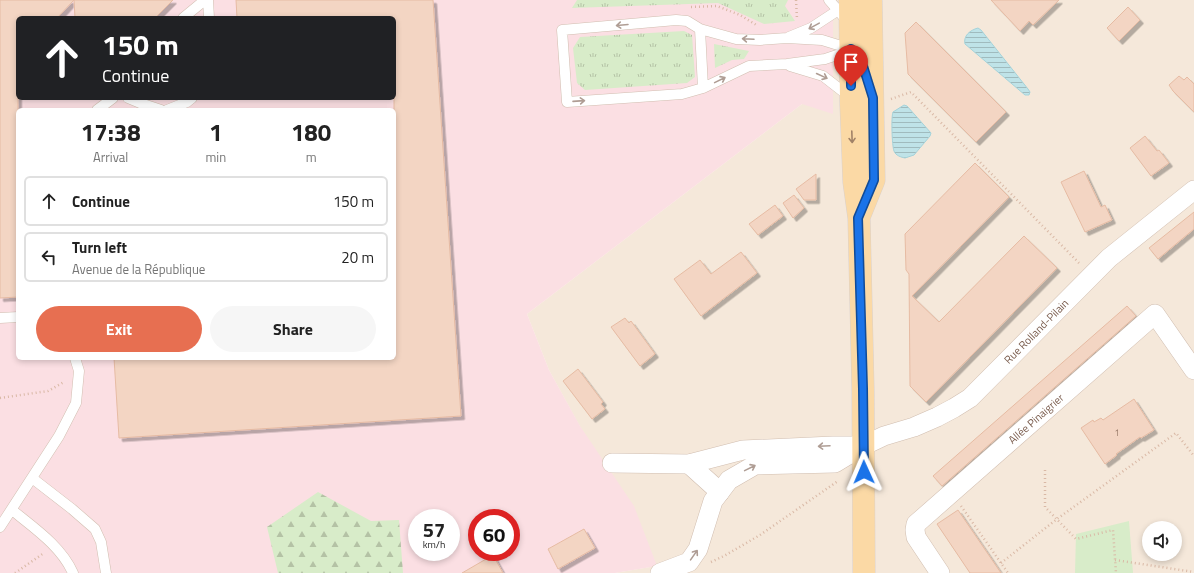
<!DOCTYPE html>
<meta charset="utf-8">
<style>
:root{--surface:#fff;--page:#f6f6f6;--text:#222;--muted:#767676;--line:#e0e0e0;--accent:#e76f51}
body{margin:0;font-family:"Titillium Web",sans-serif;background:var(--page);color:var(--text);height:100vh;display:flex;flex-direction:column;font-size:15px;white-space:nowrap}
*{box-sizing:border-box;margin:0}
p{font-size:13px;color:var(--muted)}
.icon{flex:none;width:22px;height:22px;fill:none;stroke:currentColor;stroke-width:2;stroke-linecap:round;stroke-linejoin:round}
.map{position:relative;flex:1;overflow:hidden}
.sheet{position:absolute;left:16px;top:108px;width:380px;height:252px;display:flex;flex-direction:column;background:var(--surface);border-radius:6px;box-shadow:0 2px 6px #0003}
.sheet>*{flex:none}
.hud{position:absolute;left:16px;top:16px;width:380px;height:84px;border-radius:6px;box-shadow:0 2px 6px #0003;background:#202124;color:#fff;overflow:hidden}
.buttons{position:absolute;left:1142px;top:521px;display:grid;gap:8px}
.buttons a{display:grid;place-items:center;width:40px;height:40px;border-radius:50%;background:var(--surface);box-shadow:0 2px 6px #0003;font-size:20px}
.speed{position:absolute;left:408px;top:509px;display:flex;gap:8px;font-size:20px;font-weight:700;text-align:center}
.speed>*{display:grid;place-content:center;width:52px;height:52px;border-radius:50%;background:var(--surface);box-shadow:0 2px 6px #0003;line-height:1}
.speed small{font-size:10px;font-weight:400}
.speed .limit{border:6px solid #d22;background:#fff;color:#111}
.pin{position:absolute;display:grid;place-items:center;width:34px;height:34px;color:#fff;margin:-41px -17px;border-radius:50% 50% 50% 0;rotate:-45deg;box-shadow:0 0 4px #0007}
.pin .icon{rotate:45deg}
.me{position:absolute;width:44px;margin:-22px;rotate:359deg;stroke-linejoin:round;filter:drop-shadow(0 0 3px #0008)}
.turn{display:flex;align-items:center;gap:14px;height:84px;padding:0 20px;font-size:18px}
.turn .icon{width:52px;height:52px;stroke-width:2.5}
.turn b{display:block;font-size:28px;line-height:34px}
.eta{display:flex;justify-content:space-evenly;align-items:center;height:68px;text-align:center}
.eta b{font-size:24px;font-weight:700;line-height:28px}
.button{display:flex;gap:8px;margin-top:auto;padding:8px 20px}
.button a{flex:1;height:46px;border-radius:24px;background:var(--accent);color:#fff;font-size:16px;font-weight:700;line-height:46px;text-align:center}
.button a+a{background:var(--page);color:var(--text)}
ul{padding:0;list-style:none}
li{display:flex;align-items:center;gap:12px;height:50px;margin:0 8px 6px;padding:0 12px;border:2px solid var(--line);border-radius:6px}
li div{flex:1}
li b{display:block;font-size:15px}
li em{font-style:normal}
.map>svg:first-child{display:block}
.residential{fill:#f5e8da;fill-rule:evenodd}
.medical{fill:#fbdfe3;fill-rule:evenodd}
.grass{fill:url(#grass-tufts)}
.forest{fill:url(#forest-firs)}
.green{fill:#d8ecc9}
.water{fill:url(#water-rules);stroke:#a5d3da}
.building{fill:#f3d5c3;stroke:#e6bba3;filter:url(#shadow)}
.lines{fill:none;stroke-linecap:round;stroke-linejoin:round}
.service-casing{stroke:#d1beb0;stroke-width:11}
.minor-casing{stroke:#d1beb0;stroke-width:20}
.primary-casing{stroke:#dad1cd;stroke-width:23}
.path{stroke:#d9b8a5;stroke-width:2.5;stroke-dasharray:1 3;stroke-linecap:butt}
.service{stroke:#fff;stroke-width:10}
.minor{stroke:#fff;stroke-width:19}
.primary{stroke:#fbd9a5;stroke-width:22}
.oneway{stroke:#af9d94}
.oneway2{stroke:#a18267}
.route-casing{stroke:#114b97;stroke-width:10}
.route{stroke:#1a73e8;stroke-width:7}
.labels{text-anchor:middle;stroke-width:4;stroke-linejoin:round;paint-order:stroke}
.number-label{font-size:9px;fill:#987a6a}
.street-label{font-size:11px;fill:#7a5c4d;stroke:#fffaf3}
</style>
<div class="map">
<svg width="1194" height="573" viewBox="0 0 1194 573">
<defs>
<pattern id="grass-tufts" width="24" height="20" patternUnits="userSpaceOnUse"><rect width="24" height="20" fill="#d8ecc9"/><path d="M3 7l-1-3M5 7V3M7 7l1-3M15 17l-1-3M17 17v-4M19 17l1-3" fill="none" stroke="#b4c2a5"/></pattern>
<pattern id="forest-firs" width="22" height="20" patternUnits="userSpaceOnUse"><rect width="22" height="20" fill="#d8ecc9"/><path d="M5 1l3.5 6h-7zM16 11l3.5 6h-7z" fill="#b4c2a5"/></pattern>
<pattern id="water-rules" width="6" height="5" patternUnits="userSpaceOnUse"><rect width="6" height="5" fill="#bfe3e8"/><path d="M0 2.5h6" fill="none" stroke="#a0bbbe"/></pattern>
<filter id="shadow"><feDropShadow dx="3.5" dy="3.5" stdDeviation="0" flood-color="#0004"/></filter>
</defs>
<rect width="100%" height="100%" fill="#fdf6ec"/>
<!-- residential -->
<path class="residential" d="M833,0H1194V573H615L656,566L549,370L527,314L802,104ZM1149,528H1175V554H1149Z"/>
<!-- medical -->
<path class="medical" d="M0,0H833V114L802,104L527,314L549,370L580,426L634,506L657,566L615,573H0ZM18,18H394V98H18ZM18,110H394V358H18ZM417,518H451V552H417ZM477,518H511V552H477Z"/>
<!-- grass -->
<path class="grass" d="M577,0H788L785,6L795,21L764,24L718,3L572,8Z
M684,31L692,35L695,77L687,83L585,90L577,83L573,48L580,37Z
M714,44L749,51L744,59L732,60L715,68Z"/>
<!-- forest -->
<path class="forest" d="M318,492L371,521L399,520L403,573H278L267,527Z"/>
<!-- green -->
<path class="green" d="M1129,521L1133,573H1075L1076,534Z"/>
<!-- water -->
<path class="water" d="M978,28L981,30L1028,89L1030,92L1029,95H1025L965,44C963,36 970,30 978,28Z
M904,105L907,106L931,133L930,136L914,155L905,158C901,157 896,156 894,151C892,146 891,117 893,112Z"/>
<!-- building -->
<path class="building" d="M0,0H74L57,18H18V297L0,298Z
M74,0H173L155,18H75Z
M236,0H433L461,416L119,438L114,358H394V18H237Z
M991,0H1059L1033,25L1029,21L1020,31Z
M1128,7L1140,20L1119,41L1107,28Z
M916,22L1006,112L976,142L908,74L905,33Z
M1179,76L1184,80L1187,77L1194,84V112L1173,91L1169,85Z
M1145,136L1157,151L1159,150L1169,163L1151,176L1130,148Z
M975,163L1009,197L912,296L939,322L1024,236L1057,268L926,402L910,386L909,274L906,270L905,234Z
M1084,171L1101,207L1105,205L1112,220L1085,232L1061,182Z
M816,174V200H804L796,189Z
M794,195L804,208L793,218L783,203Z
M775,205L783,216L758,235L749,224Z
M1194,212V229L1158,259L1149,248Z
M741,252L757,273L701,316L674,279L700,260L711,274Z
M1127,306L1136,316L942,486L933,476Z
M625,318L629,323L631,321L655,354L640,366L611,327Z
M578,369L603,402L601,404L605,409L592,419L563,381Z
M1134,399L1154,430L1141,438L1140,437L1116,454L1117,455L1105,464L1081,428L1093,420L1094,422L1101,418L1103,420Z
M958,510L1001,573H970L937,524Z
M584,529L595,548L558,569L548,549Z
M493,555L503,573H462Z"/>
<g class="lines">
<defs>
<path id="service" d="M208,0L209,18
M829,0L848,22
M183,18L205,0
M700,29L703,88
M789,37L811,28L843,7
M851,50V49L822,40L787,38L760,40L736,39L700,29L687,21L676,20L562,30L567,102L682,94L703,88L749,66L787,64L825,59L837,55L851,49
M790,66L823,76L850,97
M128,98L140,103
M140,98V103L161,110
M97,110L113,98
M167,110L187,102L192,98
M0,318L18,317
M32,478L72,509L95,529L101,542L106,573
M12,510C34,528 61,546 73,573
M0,527L59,436L76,403L79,371L75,358"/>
<g id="minor">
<path d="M612,463L689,464L743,450L833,446H863"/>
<path d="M689,464L720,492"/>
<path id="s1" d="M660,573L689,562L698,549L713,501L729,480L755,465L835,463L863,446L884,436L914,427L937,417L954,408L970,398L1109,258L1194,190"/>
<path id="s2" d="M940,573L916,537L915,530L916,524L1155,314L1194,370"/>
</g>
<path id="primary" d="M850,0L851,104L854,182L859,218L863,389L864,573
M859,217L874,180L871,0"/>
</defs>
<!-- service casing -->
<use href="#service" class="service-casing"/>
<!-- minor casing -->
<use href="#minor" class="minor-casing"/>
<!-- primary casing -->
<use href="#primary" class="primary-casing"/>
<!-- path -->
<path class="path" d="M796,0L797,19
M691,7L717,6L740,15L758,26
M891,99L911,92L1079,263
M0,398L48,391L64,382
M1045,470V507L1076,539L1113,530L1116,573
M961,506L1008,573
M1115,560L1194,572
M711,562L724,556L760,535L838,481
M1001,563L1057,519L1176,433L1194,456
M15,573L44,553"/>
<!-- service -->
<use href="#service" class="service"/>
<!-- minor -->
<use href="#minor" class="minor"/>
<!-- primary -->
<use href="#primary" class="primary"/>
</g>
<!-- one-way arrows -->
<defs><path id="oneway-shaft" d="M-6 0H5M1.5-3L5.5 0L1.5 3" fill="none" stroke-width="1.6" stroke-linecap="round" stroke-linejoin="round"/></defs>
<g class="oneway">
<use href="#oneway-shaft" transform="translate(622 25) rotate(175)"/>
<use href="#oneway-shaft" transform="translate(814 26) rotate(151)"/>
<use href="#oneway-shaft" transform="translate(748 39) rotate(-177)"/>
<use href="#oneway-shaft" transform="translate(822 76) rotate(25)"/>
<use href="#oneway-shaft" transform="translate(720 80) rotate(-26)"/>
<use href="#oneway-shaft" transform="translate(579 101) rotate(-4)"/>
<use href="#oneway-shaft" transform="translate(824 446) rotate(177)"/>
<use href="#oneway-shaft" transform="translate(750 468) rotate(-26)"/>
<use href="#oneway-shaft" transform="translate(694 555) rotate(-55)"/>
</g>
<use class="oneway2" href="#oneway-shaft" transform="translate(852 137) rotate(88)"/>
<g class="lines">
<defs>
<path id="route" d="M851,86V49L863,66L873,98L874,180L858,218L863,389L864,472"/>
</defs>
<!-- route casing -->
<use href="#route" class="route-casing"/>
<!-- route -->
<use href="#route" class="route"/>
</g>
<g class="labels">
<!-- number labels -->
<g class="number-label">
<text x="1117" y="436">1</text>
</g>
<!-- street labels -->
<g class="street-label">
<text dy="4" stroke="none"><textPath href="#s1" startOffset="478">Rue Rolland-Pilain</textPath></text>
<text dy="4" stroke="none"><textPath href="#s2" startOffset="216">Allée Pinaigrier</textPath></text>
</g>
</g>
</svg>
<div class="buttons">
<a><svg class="icon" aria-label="sound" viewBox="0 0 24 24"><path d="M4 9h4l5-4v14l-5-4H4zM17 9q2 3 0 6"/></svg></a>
</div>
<div class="speed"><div>57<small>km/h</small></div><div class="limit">60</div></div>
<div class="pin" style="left:851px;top:86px;background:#d93025"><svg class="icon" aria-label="arrive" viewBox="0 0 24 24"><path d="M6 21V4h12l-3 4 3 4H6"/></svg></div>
<svg class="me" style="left:864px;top:472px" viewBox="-20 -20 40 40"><path d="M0-17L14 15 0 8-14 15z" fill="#1a73e8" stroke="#fff" stroke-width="4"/></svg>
<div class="hud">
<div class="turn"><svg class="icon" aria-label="ahead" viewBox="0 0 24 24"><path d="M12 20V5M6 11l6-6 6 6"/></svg><div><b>150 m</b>Continue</div></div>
</div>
<section class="sheet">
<div class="eta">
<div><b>17:38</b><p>Arrival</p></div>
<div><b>1</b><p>min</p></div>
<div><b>180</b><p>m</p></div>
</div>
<ul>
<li><svg class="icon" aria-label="ahead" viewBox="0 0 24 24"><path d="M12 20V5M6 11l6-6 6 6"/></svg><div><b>Continue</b></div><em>150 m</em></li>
<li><svg class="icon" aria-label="left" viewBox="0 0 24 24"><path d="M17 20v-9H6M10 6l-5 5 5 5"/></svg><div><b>Turn left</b><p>Avenue de la République</p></div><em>20 m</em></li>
</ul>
<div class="button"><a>Exit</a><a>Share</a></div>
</section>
</div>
